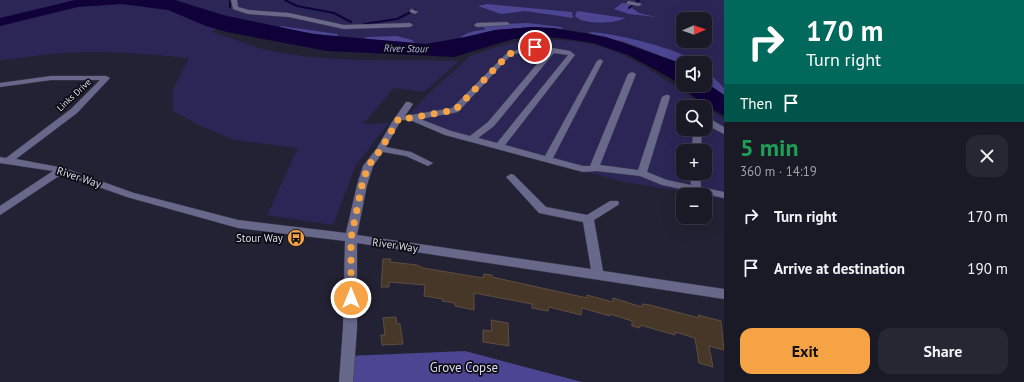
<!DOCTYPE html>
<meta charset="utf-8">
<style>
:root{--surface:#1a1a27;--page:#272733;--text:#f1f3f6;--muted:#9fa1a7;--line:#383844;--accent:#f5a345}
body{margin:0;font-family:"PT Sans",sans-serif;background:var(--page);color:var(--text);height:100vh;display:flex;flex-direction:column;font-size:15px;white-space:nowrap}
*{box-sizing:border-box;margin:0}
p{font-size:13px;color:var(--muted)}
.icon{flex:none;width:22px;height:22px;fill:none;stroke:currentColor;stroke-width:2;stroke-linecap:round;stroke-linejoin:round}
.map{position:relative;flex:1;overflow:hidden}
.sheet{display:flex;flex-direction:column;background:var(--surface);width:300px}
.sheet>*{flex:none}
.guide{background:#00695c;color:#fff;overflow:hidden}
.needle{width:26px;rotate:88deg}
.controls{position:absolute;left:676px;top:12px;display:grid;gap:8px}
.controls a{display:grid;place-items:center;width:36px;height:36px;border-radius:8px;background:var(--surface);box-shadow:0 4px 16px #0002,0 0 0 1px var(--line);font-size:20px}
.pin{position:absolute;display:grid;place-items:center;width:34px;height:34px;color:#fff;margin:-17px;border:2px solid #fff;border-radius:50%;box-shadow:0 1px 4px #0007}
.me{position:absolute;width:44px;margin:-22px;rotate:0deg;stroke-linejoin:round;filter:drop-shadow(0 0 3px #0008)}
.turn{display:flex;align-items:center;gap:14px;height:84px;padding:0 16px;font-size:18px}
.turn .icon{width:52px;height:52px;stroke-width:2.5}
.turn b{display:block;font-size:28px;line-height:34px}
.then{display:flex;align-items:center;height:38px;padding:0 16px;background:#0003;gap:8px;font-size:15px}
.round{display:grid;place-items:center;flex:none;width:42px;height:42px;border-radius:12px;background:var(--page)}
.head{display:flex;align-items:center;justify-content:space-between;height:68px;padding:0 16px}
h1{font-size:24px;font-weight:700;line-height:30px;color:#1e9e55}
.action{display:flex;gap:8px;margin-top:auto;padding:8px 16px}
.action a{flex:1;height:46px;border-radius:12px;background:var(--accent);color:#111;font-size:16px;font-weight:700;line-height:46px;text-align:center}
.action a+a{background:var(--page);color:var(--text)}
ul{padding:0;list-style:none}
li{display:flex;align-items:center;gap:12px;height:52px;padding:0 16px}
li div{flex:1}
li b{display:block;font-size:15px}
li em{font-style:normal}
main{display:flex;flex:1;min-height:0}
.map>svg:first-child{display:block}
.green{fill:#2b2656;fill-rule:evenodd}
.forest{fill:#4c4591}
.water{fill:#100239}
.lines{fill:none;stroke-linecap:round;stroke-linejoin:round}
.stream{stroke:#100239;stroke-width:2}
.building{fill:#463728;stroke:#5f4e3e}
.minor-casing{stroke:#3c3c4d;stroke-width:1}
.minor{fill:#68688b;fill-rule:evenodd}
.route{stroke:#f5a345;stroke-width:7;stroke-dasharray:0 12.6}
.labels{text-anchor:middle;stroke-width:3.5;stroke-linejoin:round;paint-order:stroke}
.far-street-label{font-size:9px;fill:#dddeea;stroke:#0c0c14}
.far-water-label{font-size:10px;font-style:italic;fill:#b7b7f8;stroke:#0c0c14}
.street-label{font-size:11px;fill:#dddeea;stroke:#0c0c14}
.poi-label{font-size:11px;fill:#dddeea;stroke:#0c0c14;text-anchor:end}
.near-park-label{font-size:13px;fill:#d9daf0;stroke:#0c0c14}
</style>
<main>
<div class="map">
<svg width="724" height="382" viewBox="0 0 724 382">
<rect width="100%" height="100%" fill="#222234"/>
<!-- green -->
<path class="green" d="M0,0H724V95L705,82V63H683V66C671,57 656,53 642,48C594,32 546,23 496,30C472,33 449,44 424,44C358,43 294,31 230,17L212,32C234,39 260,50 282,53C341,63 400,59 459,61L424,92L394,88L363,124L389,123L356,165L333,225L267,215L298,148L234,140L199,125L173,111V89L189,58C147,54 106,50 64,53C43,54 21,58 0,60ZM683,19H705V41H683Z
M530,39C550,39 571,40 591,44C633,52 688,96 724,119V200L705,195L624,182L452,136L405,119L428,94L470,56L497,47ZM683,107H705V129H683ZM683,151H705V173H683Z"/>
<!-- forest -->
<path class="forest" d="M622,3L634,4L632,8L639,13L656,17L629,14L614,9Z
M487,4L572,12L573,18L525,11L501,14L478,6Z
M577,11L625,18C616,24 582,25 575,16Z
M528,23L561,27L563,29L532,27L495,30L459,39C465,32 477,30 485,30L482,25Z
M281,26L337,34L338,35L336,37L278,28Z
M592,32C616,34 679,48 697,63H683V66L677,62L624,42L588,33Z
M397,36L412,40L415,43L362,39L367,37Z
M705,69L724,88V95L705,82Z
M465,351L582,382H346L348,356Z"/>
<!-- water -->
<path class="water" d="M75,0H175L223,15L313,34L426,44L465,37L495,30L532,27L553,28L606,37L677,62L683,66V85H705V82L724,95V116L698,100L672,79L628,55L593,43L567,39L546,37L513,39L454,57L327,51L227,32L206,26L168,10L122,4L78,7L0,26V18Z"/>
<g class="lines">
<!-- stream -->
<path class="stream" d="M230,0V7
M285,0L297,6L334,13L351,22
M629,8L639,0
M364,24L397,19L415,10"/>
</g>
<!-- building -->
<path class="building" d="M383,259H391L390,262L417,265L423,268L483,278L484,274L492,275V277L587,298V295L613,302V298L642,307V304L650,305L699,318L698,315L721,321L724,350L709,346L713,367L699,363L695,338L675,332V335L640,325V328L632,326V321L610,314V316L582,308L581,315L549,307L548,311L532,308V304L474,293V310L455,306V303L442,301L443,299L424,296L425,285L389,282V287H381Z
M396,317L397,324H400L403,344L382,345L381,335H385L383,318Z
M491,320L508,323L509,346L483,342V330L492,331Z"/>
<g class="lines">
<defs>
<path id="minor" d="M231,0H237L238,7L249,10L289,13L344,25L410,23L413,25L410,27L344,29L289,17L248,14L233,9Z
M629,1L642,4L639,6L627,4V2Z
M412,9L418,12L415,14L410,12V10Z
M507,22L509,23V25L477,27L474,25L477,23Z
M535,45L570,51L575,55L505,145L545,156L597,61L600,59L603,61L553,158L583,166H590L628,74L632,72L636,74L600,165L638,170L662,97L666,95H669L670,97L647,172L667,180L691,185L690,173H700L701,187L724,192V198L662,185L640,176L597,171L583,172L445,135L410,120H401L386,147L411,152L433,163L428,166L406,156L383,152L373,166L367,185L357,235L591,269L583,222L539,213L508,179L506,177L511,174L514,175L546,207L587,215L610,201H618L619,203L618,205L594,220L603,271L724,289V299L357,243V328L353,382H339L343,328L345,241L238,228L127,197L62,174L0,215V206L53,171L0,163V157L6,158L71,109L100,80H51L0,87V83L51,76H106L110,78L77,113L16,159L64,168L134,193L238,220L346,233L357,185L363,166L377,148L392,122L406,102H409L413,104L405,116L452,108L507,53ZM535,49L548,51L488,122L470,136L451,131L420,119L458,112L511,55ZM554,53L568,55L497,143L478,138L494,126Z
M705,118L712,120L724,127V134L705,124Z
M694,129H702L701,151H691Z"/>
</defs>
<!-- minor casing -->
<use href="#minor" class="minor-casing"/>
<!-- minor -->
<use href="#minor" class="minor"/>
</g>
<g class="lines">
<!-- route -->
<path class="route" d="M351,298V238L362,185L368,166L381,149L399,118H411L455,110L509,54L535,47"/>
</g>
<!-- icons -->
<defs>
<symbol id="bus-disc" viewBox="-11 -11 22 22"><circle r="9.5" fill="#f5a345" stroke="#0c0c14"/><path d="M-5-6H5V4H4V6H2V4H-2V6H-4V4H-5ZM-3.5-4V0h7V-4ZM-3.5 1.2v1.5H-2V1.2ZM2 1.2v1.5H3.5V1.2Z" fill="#111"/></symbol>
</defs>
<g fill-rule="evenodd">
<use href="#bus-disc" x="286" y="228" width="20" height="20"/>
</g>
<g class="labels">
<!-- far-street labels -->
<g class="far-street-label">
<text transform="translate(74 95) rotate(-43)" y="3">Links Drive</text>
</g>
<!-- far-water labels -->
<g class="far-water-label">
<text transform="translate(406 48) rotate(1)" y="4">River Stour</text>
</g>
<!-- street labels -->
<g class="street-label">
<text transform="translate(79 177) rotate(18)" y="4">River Way</text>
<text transform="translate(395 245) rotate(8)" y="4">River Way</text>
</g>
<!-- poi labels -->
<g class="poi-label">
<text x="283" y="242">Stour Way</text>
</g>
<!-- near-park labels -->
<g class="near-park-label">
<text x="464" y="372">Grove Copse</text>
</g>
</g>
</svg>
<div class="controls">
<a><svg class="needle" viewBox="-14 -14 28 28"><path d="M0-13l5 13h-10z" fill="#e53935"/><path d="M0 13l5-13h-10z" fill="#9fa1a7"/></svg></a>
<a><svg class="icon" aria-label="sound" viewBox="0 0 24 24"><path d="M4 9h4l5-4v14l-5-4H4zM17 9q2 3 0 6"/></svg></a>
<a><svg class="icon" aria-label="search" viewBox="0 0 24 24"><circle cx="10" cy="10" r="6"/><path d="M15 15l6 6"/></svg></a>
<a>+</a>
<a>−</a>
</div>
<div class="pin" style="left:535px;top:47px;background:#d93025"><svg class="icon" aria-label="arrive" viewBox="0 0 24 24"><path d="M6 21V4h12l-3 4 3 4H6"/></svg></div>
<svg class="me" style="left:351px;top:298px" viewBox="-20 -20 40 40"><circle r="17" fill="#f5a345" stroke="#fff" stroke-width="3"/><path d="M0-11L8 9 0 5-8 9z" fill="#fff"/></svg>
</div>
<section class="sheet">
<div class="guide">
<div class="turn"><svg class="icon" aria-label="right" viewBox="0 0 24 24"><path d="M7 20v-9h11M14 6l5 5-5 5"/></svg><div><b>170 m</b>Turn right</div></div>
<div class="then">Then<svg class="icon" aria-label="arrive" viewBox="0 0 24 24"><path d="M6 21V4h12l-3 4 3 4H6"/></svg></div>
</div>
<div class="head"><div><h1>5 min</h1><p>360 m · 14:19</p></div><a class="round"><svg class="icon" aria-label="close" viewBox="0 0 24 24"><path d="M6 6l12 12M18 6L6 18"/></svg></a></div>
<ul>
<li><svg class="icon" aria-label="right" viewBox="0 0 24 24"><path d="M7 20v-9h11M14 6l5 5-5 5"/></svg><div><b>Turn right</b></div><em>170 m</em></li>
<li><svg class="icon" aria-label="arrive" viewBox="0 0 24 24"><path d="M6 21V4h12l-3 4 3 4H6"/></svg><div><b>Arrive at destination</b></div><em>190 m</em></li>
</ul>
<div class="action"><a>Exit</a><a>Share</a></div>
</section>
</main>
